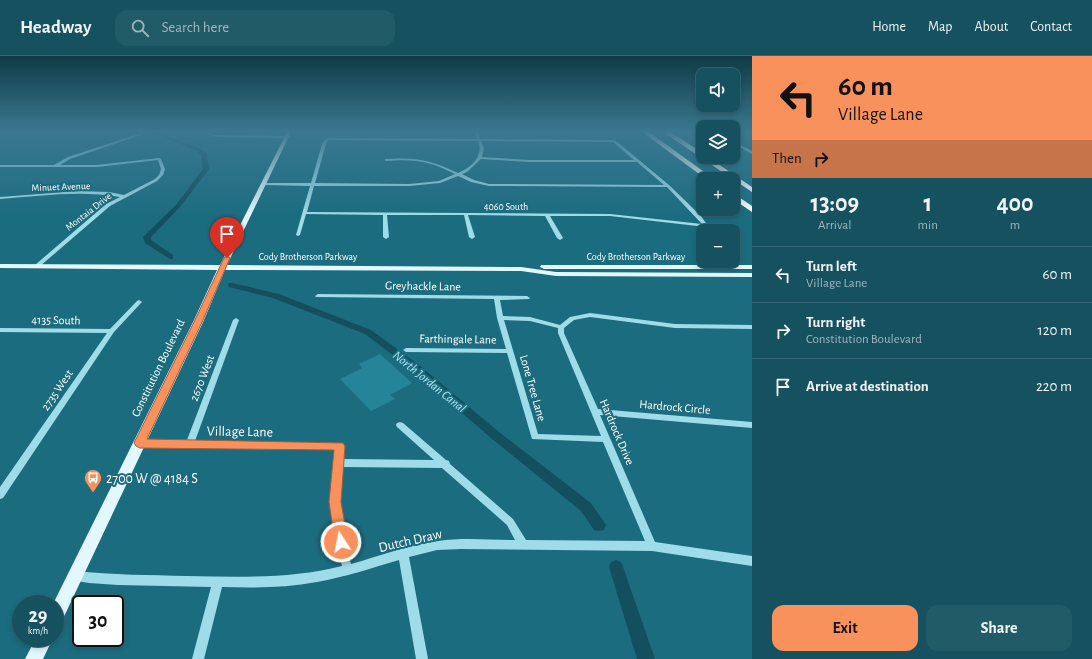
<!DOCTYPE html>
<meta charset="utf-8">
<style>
:root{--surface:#15515f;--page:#225b68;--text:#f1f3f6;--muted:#9db5bd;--line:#346874;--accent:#f9915d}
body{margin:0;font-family:"Alegreya Sans",sans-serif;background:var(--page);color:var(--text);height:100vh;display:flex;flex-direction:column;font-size:15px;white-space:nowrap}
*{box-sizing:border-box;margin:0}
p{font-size:13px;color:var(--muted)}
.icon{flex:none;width:22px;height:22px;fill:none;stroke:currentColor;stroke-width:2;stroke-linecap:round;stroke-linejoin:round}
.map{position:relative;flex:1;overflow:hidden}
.panel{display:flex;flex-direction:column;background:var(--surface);width:340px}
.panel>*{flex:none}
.top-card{background:#f9915d;color:#111;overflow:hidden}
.controls{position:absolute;left:696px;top:12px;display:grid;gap:8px}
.controls a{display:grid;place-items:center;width:44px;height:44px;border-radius:8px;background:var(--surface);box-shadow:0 2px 6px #0003,0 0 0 1px var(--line);font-size:20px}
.speed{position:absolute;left:12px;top:539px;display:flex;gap:8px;font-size:20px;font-weight:700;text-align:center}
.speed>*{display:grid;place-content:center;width:52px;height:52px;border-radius:50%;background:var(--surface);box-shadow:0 2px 6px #0003,0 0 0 1px var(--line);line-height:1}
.speed small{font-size:10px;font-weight:400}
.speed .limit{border:2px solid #111;border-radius:6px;background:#fff;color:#111}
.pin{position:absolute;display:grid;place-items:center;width:34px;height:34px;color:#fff;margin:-41px -17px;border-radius:50% 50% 50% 0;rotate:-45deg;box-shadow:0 0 4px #0007}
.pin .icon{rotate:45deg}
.me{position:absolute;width:44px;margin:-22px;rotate:349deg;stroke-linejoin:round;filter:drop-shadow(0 0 3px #0008)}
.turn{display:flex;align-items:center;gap:14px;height:84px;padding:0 20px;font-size:18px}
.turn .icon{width:52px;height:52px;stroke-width:2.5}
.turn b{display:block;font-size:28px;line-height:34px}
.then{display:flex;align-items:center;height:38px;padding:0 20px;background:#0003;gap:8px;font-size:15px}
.eta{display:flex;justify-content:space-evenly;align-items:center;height:68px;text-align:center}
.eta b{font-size:24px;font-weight:600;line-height:28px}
.button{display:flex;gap:8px;margin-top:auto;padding:8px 20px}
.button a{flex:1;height:46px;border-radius:12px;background:var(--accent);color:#111;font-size:16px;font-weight:600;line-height:46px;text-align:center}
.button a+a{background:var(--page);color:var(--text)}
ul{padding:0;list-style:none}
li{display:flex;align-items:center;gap:12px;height:56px;padding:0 20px;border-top:1px solid var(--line)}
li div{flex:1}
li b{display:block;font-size:15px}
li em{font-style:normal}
header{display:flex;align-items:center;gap:24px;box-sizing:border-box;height:56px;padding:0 20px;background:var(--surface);border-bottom:1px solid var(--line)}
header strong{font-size:19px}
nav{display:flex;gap:22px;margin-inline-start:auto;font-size:14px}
.search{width:280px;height:36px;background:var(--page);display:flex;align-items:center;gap:10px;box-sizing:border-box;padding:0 14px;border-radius:12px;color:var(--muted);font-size:15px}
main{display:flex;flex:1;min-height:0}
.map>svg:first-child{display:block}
.green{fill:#268498}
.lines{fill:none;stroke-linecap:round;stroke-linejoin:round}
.canal{fill:#134f5e;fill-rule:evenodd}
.minor{fill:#9fdce9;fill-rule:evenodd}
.major{fill:#e2f7fe;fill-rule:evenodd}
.highway{fill:#fff;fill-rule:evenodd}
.route{fill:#f9915d;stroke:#a25e3c}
.labels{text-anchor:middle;stroke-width:4;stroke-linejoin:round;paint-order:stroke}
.far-street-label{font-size:10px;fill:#fff;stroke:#1c6c7f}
.street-label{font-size:12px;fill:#fff;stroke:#1c6c7f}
.water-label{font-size:13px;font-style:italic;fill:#abe5f1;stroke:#1c6c7f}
.near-street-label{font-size:14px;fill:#fff;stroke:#1c6c7f}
.near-poi-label{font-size:14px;fill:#fff;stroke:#1c6c7f;text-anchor:start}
</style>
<header>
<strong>Headway</strong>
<div class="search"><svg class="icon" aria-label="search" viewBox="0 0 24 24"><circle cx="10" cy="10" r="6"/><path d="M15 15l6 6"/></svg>Search here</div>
<nav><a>Home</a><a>Map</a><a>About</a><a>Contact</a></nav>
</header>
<main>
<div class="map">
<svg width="752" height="603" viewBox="0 0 752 603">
<rect width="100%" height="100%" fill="#1c6c7f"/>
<!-- green -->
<path class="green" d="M380,298L412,327L390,339L395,343L371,355L340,323L362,312L359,308Z"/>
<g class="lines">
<!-- canal -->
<path class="canal" d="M151,76H157L201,93L207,98L209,113L180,151L151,181V184L173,199V203H170L145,187L143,181L176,149L203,113L201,99L197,95Z
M229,227H232L279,238L371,274L419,309L499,376L591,447L606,469L604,474L599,475L594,474L581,455L491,382L411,313L365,278L273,242L229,231L228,229Z
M616,504L621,506L623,511L655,603H637L609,511L611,506Z"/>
<!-- minor -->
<path class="minor" d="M198,76H204L217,79L287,80L289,81L287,82L217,81Z
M474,76H478L480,83L615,84L669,129L701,160L708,170L706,171L610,160H550L563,182L560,184L557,182L545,160L468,159L475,181L472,183L469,181L464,159H387L389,181L386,183L383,181V159L306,158L300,179L298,180L296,179L310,130L263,129L261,128L263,127H311L322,88L327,82L477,83ZM328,84L478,85C484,101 472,111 458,117C431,104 416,101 386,103L384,104L386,105C415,103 429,105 455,118L439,125L409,128L315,127L326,88ZM481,85L613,86L634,104H529L482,101L484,92ZM481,103L529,106H637L664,129L489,128L474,124L462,118L467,116ZM458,120L471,126L489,130L667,131L702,168L610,158L307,156L314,130H409L440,127Z
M141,77L144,78L70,103L60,109H97L159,102L161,103L165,113L163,119L157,125L110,150L39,211H35V209L106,148L120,141C80,134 40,140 0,143V141L78,135L109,136L124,139L155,123L159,119L161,113L158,104L97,111H0V109H54L68,101Z
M733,85L752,95V98L733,87Z
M318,238L527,240L530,242L529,243L500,244L503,260L530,261L560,269L570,261L590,257L675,268L752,269V273L675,272L590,261L574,264L564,272V277L598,353L752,366V372L600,359L655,486L752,500V510L652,495L461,493L437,494L409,501L428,603H416L399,504C372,512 345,521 317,526C285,532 254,532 222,531L204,603H192L211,531L118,529L89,527L71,524L70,520L71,516L75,515C112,519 150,519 187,520C239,521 291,523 342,510L333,472L330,446L335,393L140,390L137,389L136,387L137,385L140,384H187L233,264L236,262L239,264L195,385L340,387L343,388L344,390L343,403L434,404L397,371L396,369L397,367L400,366L403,367L446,404L449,405L450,408L513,463L526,484L645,485L603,386L532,383L507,297L406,296L403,294L406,292L506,293L497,262L494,243L316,241L315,240ZM504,264L530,265L558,272V277L601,380L538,378ZM342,411L442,412L507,469L515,484C490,484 463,481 438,485C408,489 380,500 351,508C346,488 340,467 340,446C339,434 341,423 342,411Z
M139,244L142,246L141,247L114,276L3,442L0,443V431L107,277L0,276V272L110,273L137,245Z"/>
<!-- major -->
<path class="major" d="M287,76H291L227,209L521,211L556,216L752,217V221L556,220L521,215L225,214L204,264L61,567L55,569V548H53L194,264L217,214L0,212V208L220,209Z
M541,209H752V213H544L540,211Z
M36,582H53L43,603H25Z"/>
<!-- highway -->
<path class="highway" d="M642,76H649L714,123H706Z
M663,76H670L703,97V101H708L752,131V136Z
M733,137L752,150V156L733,143Z"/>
</g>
<!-- sky -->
<linearGradient id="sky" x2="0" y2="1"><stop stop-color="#0f3b46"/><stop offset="0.47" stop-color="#3a7890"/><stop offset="1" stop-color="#3a7890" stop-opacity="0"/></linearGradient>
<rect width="752" height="160" fill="url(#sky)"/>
<!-- route -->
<path class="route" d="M227,200L230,202L203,264L147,383L343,387L345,390L341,446L348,486L346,491L341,492L336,491L335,486L329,446L334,394L140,392L136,390L134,387L195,264L224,202Z"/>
<!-- icons -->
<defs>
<symbol id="bus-pin" viewBox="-11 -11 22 30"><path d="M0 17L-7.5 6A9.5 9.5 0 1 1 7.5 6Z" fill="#f9915d" stroke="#1c6c7f"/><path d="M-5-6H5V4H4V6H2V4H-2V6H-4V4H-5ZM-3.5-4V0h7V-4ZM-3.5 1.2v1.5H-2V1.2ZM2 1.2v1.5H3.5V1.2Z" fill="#fff"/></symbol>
</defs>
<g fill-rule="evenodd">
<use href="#bus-pin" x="83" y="412" width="20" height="27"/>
</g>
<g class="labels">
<!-- far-street labels -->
<g class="far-street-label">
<text transform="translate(61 130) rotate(-2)" y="4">Minuet Avenue</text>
<text x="506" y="154">4060 South</text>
<text transform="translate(88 155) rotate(-38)" y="4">Montaia Drive</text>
<text x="308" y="204">Cody Brotherson Parkway</text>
<text x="636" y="204">Cody Brotherson Parkway</text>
</g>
<!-- street labels -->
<g class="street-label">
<text transform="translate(423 230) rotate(1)" y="4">Greyhackle Lane</text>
<text transform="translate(56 264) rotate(1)" y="4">4135 South</text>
<text transform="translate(458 283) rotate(1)" y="4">Farthingale Lane</text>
<text transform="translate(158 312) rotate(-64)" y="4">Constitution Boulevard</text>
<text transform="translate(202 322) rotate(-69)" y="4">2670 West</text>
<text transform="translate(533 332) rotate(74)" y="4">Lone Tree Lane</text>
<text transform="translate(57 334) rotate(-56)" y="4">2735 West</text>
<text transform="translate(675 351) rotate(5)" y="4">Hardrock Circle</text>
<text transform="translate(617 376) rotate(67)" y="4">Hardrock Drive</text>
</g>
<!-- water labels -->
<g class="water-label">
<text transform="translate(430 325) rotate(39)" y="5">North Jordan Canal</text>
</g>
<!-- near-street labels -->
<g class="near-street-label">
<text transform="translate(240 375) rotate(1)" y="5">Village Lane</text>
<text transform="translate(410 484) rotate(-13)" y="5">Dutch Draw</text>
</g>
<!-- near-poi labels -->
<g class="near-poi-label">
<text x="106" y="427">2700 W @ 4184 S</text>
</g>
</g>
</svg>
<div class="controls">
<a><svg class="icon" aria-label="sound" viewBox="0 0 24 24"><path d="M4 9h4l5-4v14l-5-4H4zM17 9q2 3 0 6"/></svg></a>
<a><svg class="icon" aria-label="layers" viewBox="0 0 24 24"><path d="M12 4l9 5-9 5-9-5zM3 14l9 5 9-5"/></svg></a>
<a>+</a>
<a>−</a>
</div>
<div class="speed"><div>29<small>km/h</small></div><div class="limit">30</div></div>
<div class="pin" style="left:227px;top:202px;background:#d93025"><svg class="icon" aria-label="arrive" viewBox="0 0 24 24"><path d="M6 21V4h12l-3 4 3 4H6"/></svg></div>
<svg class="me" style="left:341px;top:486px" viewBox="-20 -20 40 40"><circle r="17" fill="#f9915d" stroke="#fff" stroke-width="3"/><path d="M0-11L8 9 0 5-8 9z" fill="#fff"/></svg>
</div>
<section class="panel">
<div class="top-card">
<div class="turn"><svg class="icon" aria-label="left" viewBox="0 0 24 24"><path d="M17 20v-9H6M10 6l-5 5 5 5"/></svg><div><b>60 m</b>Village Lane</div></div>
<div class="then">Then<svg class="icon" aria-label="right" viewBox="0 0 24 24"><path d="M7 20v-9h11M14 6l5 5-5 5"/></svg></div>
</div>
<div class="eta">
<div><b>13:09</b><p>Arrival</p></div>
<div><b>1</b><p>min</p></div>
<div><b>400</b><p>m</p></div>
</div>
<ul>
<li><svg class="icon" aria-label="left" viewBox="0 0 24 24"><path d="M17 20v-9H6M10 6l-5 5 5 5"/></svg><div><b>Turn left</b><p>Village Lane</p></div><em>60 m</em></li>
<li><svg class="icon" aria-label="right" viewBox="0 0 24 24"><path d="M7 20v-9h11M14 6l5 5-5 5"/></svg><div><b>Turn right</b><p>Constitution Boulevard</p></div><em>120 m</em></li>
<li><svg class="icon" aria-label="arrive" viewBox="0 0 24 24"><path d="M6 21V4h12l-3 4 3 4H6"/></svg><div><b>Arrive at destination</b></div><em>220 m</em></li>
</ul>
<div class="button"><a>Exit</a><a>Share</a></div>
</section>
</main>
